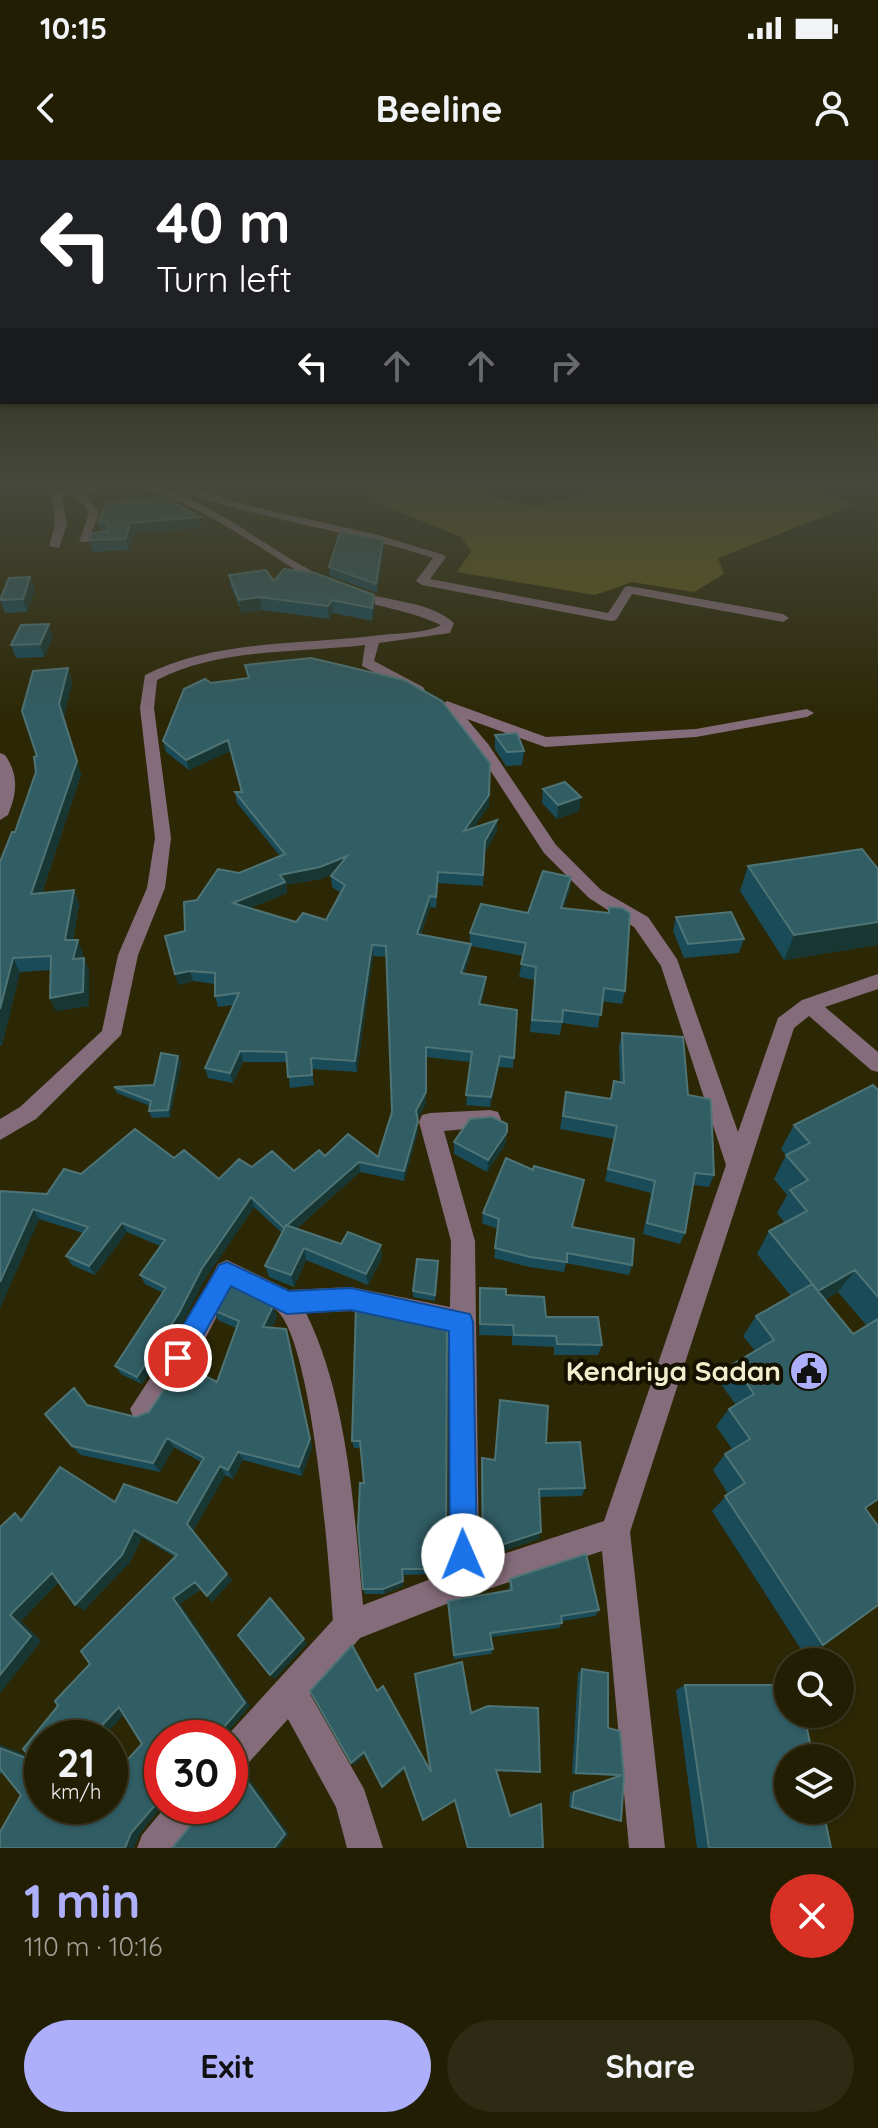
<!DOCTYPE html>
<meta charset="utf-8">
<style>
:root{--surface:#211e04;--page:#2d2b13;--text:#f1f3f6;--muted:#a2a29a;--line:#3e3c26;--accent:#adaffb}
body{margin:0;font-family:Quicksand,sans-serif;background:var(--page);color:var(--text);height:100vh;display:flex;flex-direction:column;font-size:30px;white-space:nowrap}
*{box-sizing:border-box;margin:0}
p{font-size:26px;color:var(--muted)}
.icon{flex:none;width:44px;height:44px;fill:none;stroke:currentColor;stroke-width:2;stroke-linecap:round;stroke-linejoin:round}
.map{position:relative;height:1688px;overflow:hidden}
.side{display:flex;flex-direction:column;background:var(--surface);flex:1}
.side>*{flex:none}
.top-card{position:absolute;left:0px;top:0px;width:878px;height:244px;box-shadow:0 2px 6px #0004,0 0 0 2px var(--line);background:#202124;color:#fff;overflow:hidden}
.fabs{position:absolute;left:774px;top:1488px;display:grid;gap:16px}
.fabs a{display:grid;place-items:center;width:80px;height:80px;border-radius:50%;background:var(--surface);box-shadow:0 2px 6px #0004,0 0 0 2px var(--line);font-size:40px}
.speed{position:absolute;left:24px;top:1560px;display:flex;gap:16px;font-size:40px;font-weight:700;text-align:center}
.speed>*{display:grid;place-content:center;width:104px;height:104px;border-radius:50%;background:var(--surface);box-shadow:0 2px 6px #0004,0 0 0 2px var(--line);line-height:1}
.speed small{font-size:20px;font-weight:400}
.speed .limit{border:12px solid #d22;background:#fff;color:#111}
.pin{position:absolute;display:grid;place-items:center;width:68px;height:68px;color:#fff;margin:-34px;border:4px solid #fff;border-radius:50%;box-shadow:0 2px 8px #0007}
.me{position:absolute;width:88px;margin:-44px;rotate:359deg;stroke-linejoin:round;filter:drop-shadow(0 0 6px #0008)}
.turn{display:flex;align-items:center;gap:28px;height:168px;padding:0 24px;font-size:36px}
.turn .icon{width:104px;height:104px;stroke-width:2.5}
.turn b{display:block;font-size:56px;line-height:68px}
.lanes{display:flex;align-items:center;height:76px;padding:0 24px;background:#0003;justify-content:center;gap:40px;direction:ltr}
.lanes .off{opacity:.35}
.round{display:grid;place-items:center;flex:none;width:84px;height:84px;border-radius:42px;background:var(--page)}
.head{display:flex;align-items:center;justify-content:space-between;height:136px;padding:0 24px}
h1{font-size:48px;font-weight:700;line-height:60px;color:var(--accent)}
.action{display:flex;gap:16px;margin-top:auto;padding:16px 24px}
.action a{flex:1;height:92px;border-radius:48px;background:var(--accent);color:#111;font-size:32px;font-weight:700;line-height:92px;text-align:center}
.action a+a{background:var(--page);color:var(--text)}
.status{display:flex;justify-content:space-between;align-items:center;height:56px;padding:0 40px;background:var(--surface);direction:ltr}
.status svg{height:22px;fill:currentColor}
header{display:flex;justify-content:space-between;align-items:center;height:104px;padding:0 24px;background:var(--surface);font-size:36px;font-weight:700}
.map>svg:first-child{display:block}
.water{fill:#625a14}
.lines{fill:none;stroke-linecap:round;stroke-linejoin:round}
.minor{fill:#856c7a;fill-rule:evenodd}
.wall{fill:#1a4b58;fill-rule:evenodd}
.shaded-wall{fill:#183632}
.building{fill:#315d65;stroke:#4f7475;stroke-width:2;fill-rule:evenodd}
.route{fill:#1a73e8;stroke:#114b97;stroke-width:2}
.labels{text-anchor:middle;stroke-width:8;stroke-linejoin:round;paint-order:stroke}
.near-poi-label{font-size:28px;font-weight:bold;fill:#f1eece;stroke:#141100;text-anchor:end}
</style>
<div class="status"><b>10:15</b><svg viewBox="0 0 49 12"><path d="M0 12V9h3v3zM5 12V6h3v6zM10 12V3h3v9zM15 12V0h3v12zM26 1h20v11H26zM47 4h2v5h-2z"/></svg></div>
<header><svg class="icon" aria-label="back" viewBox="0 0 24 24"><path d="M15 5l-7 7 7 7"/></svg>Beeline<svg class="icon" aria-label="person" viewBox="0 0 24 24"><circle cx="12" cy="8" r="4"/><path d="M4 21q1-7 8-7t8 7"/></svg></header>
<div class="map">
<svg width="878" height="1688" viewBox="0 0 878 1688">
<rect width="100%" height="100%" fill="#2c2806"/>
<!-- water -->
<path class="water" d="M360,324H470L501,339L536,347L623,324H801L853,345L718,398L724,414L694,432L632,422L595,435L457,412L471,391L461,377L382,345Z"/>
<g class="lines">
<!-- minor -->
<path class="minor" d="M150,324C225,345 279,402 350,429C382,441 429,440 454,463L450,473L379,483L374,501L423,527L425,530L418,534L362,506L365,485C297,493 219,488 157,520L154,548L171,678L165,728L138,795L121,875L36,959L0,980V959L20,947L102,871L118,795L147,728L155,678L140,548L145,515C216,479 303,485 381,475C399,473 427,473 441,465C405,448 365,446 329,429C274,403 144,292 87,336L99,353L90,376L109,377V381L105,382H79L89,353L76,335L80,330L62,337L67,364L59,388L49,386L55,364L52,334L70,325Z
M190,328L254,347L378,375L444,395L446,397L430,419L608,453L625,427L629,426L783,454L789,458L783,462L632,434L616,460L611,461L422,425L416,421L433,398C352,371 267,361 186,333V329Z
M447,541L546,577L696,569L807,549L814,553L807,557L696,577L545,587L467,559L488,584L556,685L601,730L648,757L677,799L738,972L778,858L802,840L878,814V829L825,847L878,892V912L871,910L809,856L794,868L630,1372L665,1688H629L602,1391L464,1437L360,1478L310,1534L364,1629L383,1688H347L336,1647L288,1559L242,1610L230,1615V1578H225L333,1460C329,1407 313,1179 276,1150C264,1140 246,1134 232,1127L204,1181L154,1259L144,1263L134,1259L130,1249L186,1163L218,1104L227,1100L289,1130L351,1127L450,1147L451,1081L419,962L422,955L430,953L490,950L498,952L501,959L498,966L444,971L475,1081L479,1402L604,1361L726,1005L661,806L634,767L589,738L544,693L477,590L440,545ZM351,1151L450,1172L449,1412L363,1445C354,1351 348,1238 306,1153Z
M0,593L5,595C19,615 17,633 8,655L0,660Z
M166,1646H205L200,1658L177,1688H137L142,1675Z"/>
</g>
<!-- wall -->
<path class="wall" d="M200,357L202,368L133,374L129,390L93,392L89,380L100,372L98,362Z
M384,388L377,433L330,416L329,407Z
M229,415L374,435L375,447L372,461L333,453L329,459L262,450L242,453L231,427Z
M30,417L35,430L27,452L5,453L0,440Z
M53,477L44,497L16,498L11,485Z
M245,505L489,646L473,668L497,671L485,692L483,726L438,723L436,748L430,747L421,775L470,784V773L528,753L570,730L563,749L608,753L609,747L625,831L622,844L602,841L598,868L562,863L560,875L530,872L535,820L519,817L523,796L471,786L470,795L464,814L486,817L485,828L481,844L517,850L513,908L499,907L490,947L466,945L470,902L426,897V943L418,958V971L404,1021L360,1012L296,1069L382,1097L368,1125L306,1100L294,1127L269,1117L265,1106L282,1073L254,1047L205,1119L183,1161L142,1224L121,1214L115,1206L163,1133L145,1124L140,1115L160,1086L127,1072L95,1115L72,1105L66,1096L83,1073L39,1059L0,1148V1042L47,1034L81,1014L174,998L219,1019L252,1007L294,1011L325,996L378,997L392,952L387,797L373,796L357,912L312,909L314,925L290,928L287,902H243L233,923L208,918L205,908L234,845L218,847L215,836V824L193,821L178,825L185,771L197,740L239,713L280,696L237,643L235,632H241L230,591L189,610L166,592L163,581L211,523L248,518ZM334,713L331,716L332,727L341,733L326,760L296,762L250,748L287,733L286,725L321,719Z
M68,508L72,522L64,557L81,615L42,733L74,730L79,744L73,780L83,793L82,798H84L89,811V846L56,851L50,838L51,810L20,812L2,885H0V702L15,672L36,612Z
M495,575L524,591L522,605L506,606L495,589Z
M543,629L579,651L557,659L542,643Z
M748,706L878,785L784,800L740,731Z
M676,757L744,779L739,793L684,798L673,771Z
M622,873L688,935L714,1015L709,1027L693,1025L685,1073L680,1084L643,1074L651,1033L605,1021L614,979L560,969L566,932L610,939L614,921L620,923L619,886Z
M178,896L181,903L170,957L152,958L149,951L150,946L117,933L114,927L154,925Z
M878,930V1340L865,1349L823,1485L804,1494L712,1351L728,1334L713,1310L725,1294L732,1289L716,1266L729,1249L736,1245L720,1223L733,1204L755,1191L743,1176L756,1156L791,1136L757,1094L769,1071L785,1063L777,1053L787,1035L774,1019L786,995L781,989L794,965ZM838,1132L867,1166L853,1174L825,1140Z
M507,972L505,985L487,1012L454,994V982Z
M483,1053L572,1067L632,1105L629,1115L566,1103L564,1112L529,1107L494,1098L498,1069L482,1063Z
M438,1107L435,1141L413,1137V1131Z
M480,1128L506,1135L602,1185L598,1195H554V1187L512,1185V1176L479,1175Z
M273,1146L277,1157L272,1168L286,1169L312,1287L302,1316L243,1300L233,1319L225,1315L193,1371L232,1420L212,1442L201,1429L180,1444L250,1546L222,1578H162V1646L140,1673L134,1687L21,1635L2,1611L0,1615V1585L30,1597L90,1504L175,1397L142,1377L130,1402L84,1450L75,1445L58,1423L21,1461L41,1481L0,1533V1367L15,1353L23,1359L115,1342L177,1343L201,1302L174,1287L160,1312L81,1295L72,1286L88,1245L136,1257L149,1252L217,1222L236,1168L218,1160L213,1150ZM123,1555L142,1584L113,1615L110,1612V1646L42,1578H102Z
M356,1146L446,1410L435,1414L403,1415V1426L384,1434H365L363,1429L364,1323L361,1288H354L352,1281Z
M500,1240L546,1283L585,1328L582,1336L540,1337L539,1379L482,1398L481,1306L482,1298L495,1300Z
M510,1419L599,1450L595,1456L562,1461V1463L559,1468L491,1477L493,1489L491,1494L454,1499L448,1441L509,1430V1425Z
M582,1509L608,1568L620,1571L621,1661H616L569,1647L570,1633L617,1616L572,1614L578,1513Z
M685,1525L831,1688H697L676,1530Z
M377,1531L431,1612L471,1553L540,1612L537,1613L496,1611L509,1655L543,1688L405,1609L383,1628L365,1594L354,1605Z"/>
<!-- shaded-wall -->
<path class="shaded-wall" d="M200,357L202,368L133,374L129,390L126,379L130,363Z
M383,380L384,388L377,433L376,424Z
M30,417L35,430L27,452L23,439Z
M374,435L375,447L372,461V448Z
M260,437L262,450L242,453L239,440Z
M332,440L333,453L329,459L328,446Z
M49,464L53,477L44,497L40,484Z
M68,508L72,522L64,557L81,615L37,747L31,734L59,544Z
M228,580L230,591L189,610L186,600Z
M489,635V646L464,682V671Z
M581,637L579,651L557,659L558,645Z
M497,660V671L485,692L483,726L485,681Z
M347,696L348,707L321,719L286,725L287,733L236,754L233,743L280,715Z
M571,717L570,730L559,761L561,748Z
M74,730L79,744L70,794L65,780Z
M430,736V747L417,785V774Z
M878,762V785L784,800L794,775Z
M78,780L83,793L78,813L73,799Z
M471,784L470,795L461,824V813Z
M372,785L373,796L357,912L355,901Z
M13,798L20,812L2,885L0,882V849Z
M84,798L89,811V846L56,851L50,838Z
M190,811L193,821L178,825L175,814Z
M486,817L485,828L479,855V844Z
M240,891L243,902L233,923L230,913Z
M178,896L181,903L170,957L168,950Z
M500,896L499,907L490,947L491,937Z
M426,897V943L416,961V951Z
M418,961V971L404,1021V1011Z
M507,972L505,985L487,1012L488,1000Z
M359,1002L360,1012L286,1077L284,1068Z
M251,1037L254,1047L205,1119L183,1161L142,1224L137,1217L201,1110Z
M33,1049L39,1059L0,1148V1122Z
M122,1063L127,1072L95,1115L89,1106Z
M381,1085L382,1097L368,1125L366,1114Z
M304,1088L306,1100L294,1127L291,1115Z
M855,1110L838,1132L803,1152L818,1131Z
M273,1146L277,1157L267,1178L263,1167Z
M286,1169L312,1287L302,1316L299,1307Z
M167,1278L174,1287L160,1312L153,1303Z
M238,1292L243,1300L233,1319L228,1310Z
M220,1306L225,1315L193,1371L232,1420L212,1442L207,1436L187,1364Z
M134,1370L142,1377L130,1402L84,1450L75,1445Z
M541,1372L539,1379L482,1398L483,1391Z
M446,1404V1410L435,1414V1409Z
M402,1409L403,1426L384,1434L383,1429Z
M52,1413L61,1420L21,1461L41,1481L0,1533V1515L10,1455Z
M195,1422L201,1428L180,1444L250,1546L222,1578L216,1576L173,1438Z
M304,1479L307,1484L275,1519L270,1515Z
M119,1547L127,1551L102,1578H90Z
M0,1585L42,1601H34L0,1588Z
M364,1592L366,1594L354,1605L351,1603Z
M404,1607L405,1608L383,1628L382,1627Z
M239,1610L244,1612L289,1674L279,1688H274Z
M156,1644H162V1646L140,1673L134,1687L135,1688H125L131,1673Z"/>
<!-- building -->
<path class="building" d="M161,336L200,357L130,363L126,379L89,380L92,373L108,371V363L98,362L107,342L143,341Z
M340,372L383,380L376,424L329,407Z
M284,409L315,413L374,435L372,448L332,440L328,446L260,437L239,440L229,415L266,410L274,421Z
M30,417L23,439L0,440L9,418Z
M49,464L40,484L11,485L21,465Z
M311,498L404,520L442,541L490,603L489,635L464,671L497,660L485,681L483,715L438,712L436,737L430,736L417,774L471,784L461,813L486,817L479,844L517,850L514,898L500,896L491,937L466,935L472,892L426,887V932L416,951L418,961L404,1011L359,1002L284,1068L251,1037L201,1110L179,1153L137,1217L115,1206L166,1128L140,1115L165,1080L122,1063L89,1106L66,1096L88,1067L33,1049L0,1122V1031L47,1034L64,1009L81,1014L135,969L174,998L184,990L219,1019L239,999L252,1007L272,991L294,1011L319,990L325,996L348,974L378,997L392,952L386,786L372,785L355,901L311,898L312,915L288,917L286,892L240,891L230,913L205,908L239,833L215,836V813L190,811L175,814L165,776L185,771L184,742L197,740L218,709L239,713L285,694L235,632H242L228,580L186,600L163,581L184,529L205,519L211,523L249,518L245,505ZM347,696L331,716L345,725L326,760L303,753L296,762L233,743L285,722L280,715L320,707Z
M68,508L59,544L77,601L31,734L74,730L65,780H78L73,799L84,798L83,832L50,838L51,796L13,798L0,849V702L12,672H15L36,612L34,597L37,596L22,551L33,511Z
M517,573L524,591L507,592L495,575Z
M565,622L581,637L558,645L543,629Z
M862,689L878,709V762L794,775L748,706Z
M543,711L571,717L561,748L609,753V747L622,748L630,753L625,831L604,828L601,855L563,850L562,862L532,860L536,807L521,804L526,783L470,773L481,744L528,753Z
M731,752L744,779L688,784L676,757Z
M622,873L683,877L688,935L710,939L711,943L714,1015L695,1013L685,1073L647,1063L655,1021L608,1009L617,966L563,956L566,932L611,939L614,921L624,923Z
M161,893L178,896L168,950L149,951L151,941L114,927L154,925Z
M873,925L878,930V1137L855,1110L818,1131L769,1071L807,1051L790,1030L808,1020L786,995L810,983L794,965Z
M492,957L507,964V972L488,1000L454,982L470,959Z
M506,998L533,1010L534,1006L584,1020L572,1067L634,1079L632,1105L567,1093V1102L530,1097L495,1088L499,1059L483,1053Z
M286,1065L341,1084L348,1072L381,1085L366,1114L304,1088L291,1115L265,1106Z
M417,1099L438,1101L435,1135L413,1131Z
M229,1120L270,1141L273,1146L263,1167L286,1169L310,1279L299,1307L238,1292L228,1310L220,1306L187,1364L227,1414L207,1436L195,1422L173,1438L245,1543L216,1576L220,1578H162V1643L156,1644L131,1673L125,1688H0V1672L21,1635L0,1609V1588L34,1601L23,1589L58,1546L55,1541L90,1504L81,1491L177,1395L134,1370L122,1395L75,1445L52,1413L10,1455L31,1476L0,1515V1367L15,1353L21,1361L60,1307L115,1342L124,1324L177,1343L204,1298L167,1278L153,1303L72,1286L45,1254L74,1228L87,1245L136,1257L149,1252L181,1204L217,1222L239,1161L213,1150ZM119,1547L142,1584L110,1619V1646H42V1578H90Z
M812,1124L853,1174L878,1159V1339L865,1348L878,1366V1445L823,1485L725,1336L745,1323L725,1294L750,1279L729,1249L754,1234L733,1204L774,1180L756,1156Z
M480,1128L506,1129V1135L544,1137L546,1157H598L602,1185L557,1184L556,1176L514,1175L513,1165L480,1164Z
M356,1146L447,1165L446,1404L435,1409H402L403,1421L383,1429H363L358,1368L360,1323H364L360,1281H352Z
M500,1240L548,1246L546,1283L580,1282L585,1328L539,1329L541,1372L483,1391L482,1298L495,1300Z
M586,1394L599,1450L561,1456L562,1463L490,1473L493,1489L454,1495L448,1441L512,1430L510,1419Z
M270,1438L304,1479L270,1515L238,1475Z
M352,1485L377,1531L383,1526L431,1612L415,1514L462,1502L471,1553L488,1546L538,1548L540,1612L496,1610L510,1656L541,1644L543,1688H468L455,1640L423,1660L404,1607L382,1627L364,1592L351,1603L310,1531Z
M582,1509L608,1513V1568L620,1571L624,1617L621,1661L572,1647L574,1632L622,1615L576,1613Z
M685,1525H788V1554H804L813,1598H788V1650H823L831,1688H709Z
M239,1610L285,1674L274,1688H172L195,1660L199,1646H230V1613Z"/>
<!-- sky -->
<linearGradient id="sky" x2="0" y2="1"><stop stop-color="#181603"/><stop offset="0.58" stop-color="#45483b"/><stop offset="1" stop-color="#45483b" stop-opacity="0"/></linearGradient>
<rect width="878" height="560" fill="url(#sky)"/>
<!-- route -->
<path class="route" d="M227,1102L289,1131L351,1128L470,1154L473,1162L477,1395L473,1405L463,1409L454,1405L450,1395L449,1171L351,1150L287,1154L231,1126L186,1206L178,1210L169,1206L166,1198L169,1189L219,1105Z"/>
<!-- icons -->
<defs>
<symbol id="civic-disc" viewBox="-11 -11 22 22"><circle r="9.5" fill="#adaffb" stroke="#141100"/><path d="M-.6-6.5H3V-4.5H.6V-3L4-1V1h2V6H-6V1h2V-1L-.6-3ZM-1.2 2.5V6h2.4V2.5Z" fill="#111"/></symbol>
</defs>
<g fill-rule="evenodd">
<use href="#civic-disc" x="787" y="1189" width="44" height="44"/>
</g>
<g class="labels">
<!-- near-poi labels -->
<g class="near-poi-label">
<text x="781" y="1221">Kendriya Sadan</text>
</g>
</g>
</svg>
<div class="fabs">
<a><svg class="icon" aria-label="search" viewBox="0 0 24 24"><circle cx="10" cy="10" r="6"/><path d="M15 15l6 6"/></svg></a>
<a><svg class="icon" aria-label="layers" viewBox="0 0 24 24"><path d="M12 4l9 5-9 5-9-5zM3 14l9 5 9-5"/></svg></a>
</div>
<div class="speed"><div>21<small>km/h</small></div><div class="limit">30</div></div>
<div class="pin" style="left:178px;top:1198px;background:#d93025"><svg class="icon" aria-label="arrive" viewBox="0 0 24 24"><path d="M6 21V4h12l-3 4 3 4H6"/></svg></div>
<svg class="me" style="left:463px;top:1395px" viewBox="-20 -20 40 40"><circle r="19" fill="#fff"/><path d="M0-13L10 11 0 6-10 11z" fill="#1a73e8"/></svg>
<div class="top-card">
<div class="turn"><svg class="icon" aria-label="left" viewBox="0 0 24 24"><path d="M17 20v-9H6M10 6l-5 5 5 5"/></svg><div><b>40 m</b>Turn left</div></div>
<div class="lanes"><svg class="icon" aria-label="left" viewBox="0 0 24 24"><path d="M17 20v-9H6M10 6l-5 5 5 5"/></svg><svg class="icon off" aria-label="ahead" viewBox="0 0 24 24"><path d="M12 20V5M6 11l6-6 6 6"/></svg><svg class="icon off" aria-label="ahead" viewBox="0 0 24 24"><path d="M12 20V5M6 11l6-6 6 6"/></svg><svg class="icon off" aria-label="right" viewBox="0 0 24 24"><path d="M7 20v-9h11M14 6l5 5-5 5"/></svg></div>
</div>
</div>
<section class="side">
<div class="head"><div><h1>1 min</h1><p>110 m · 10:16</p></div><a class="round" style="background:#d93025;color:#fff"><svg class="icon" aria-label="close" viewBox="0 0 24 24"><path d="M6 6l12 12M18 6L6 18"/></svg></a></div>
<div class="action"><a>Exit</a><a>Share</a></div>
</section>
